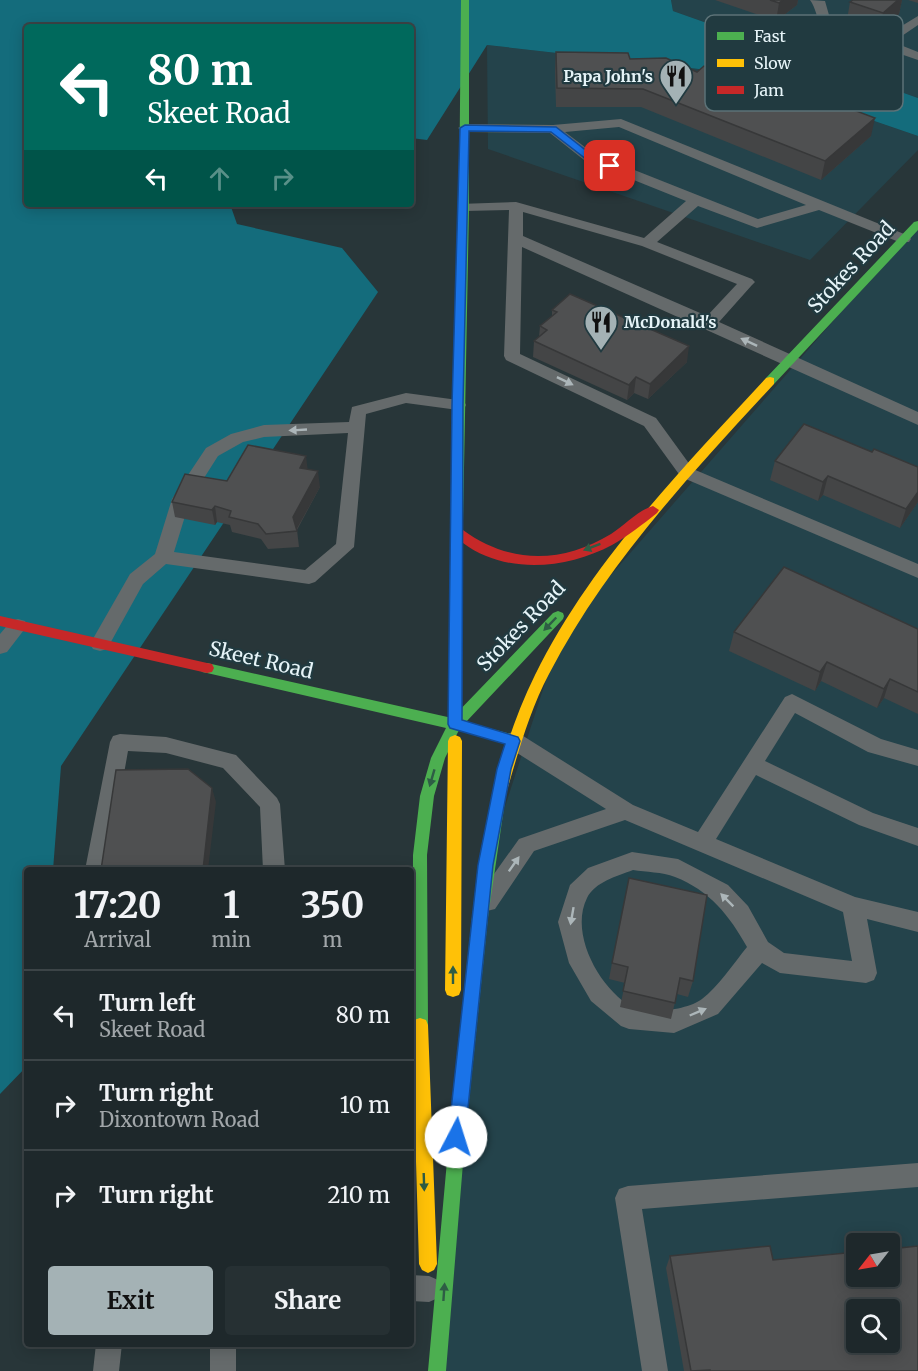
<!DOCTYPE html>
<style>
:root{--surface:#1e282b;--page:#263033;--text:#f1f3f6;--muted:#a1a6a9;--line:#3c4447;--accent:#a4b2b5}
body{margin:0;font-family:Merriweather,serif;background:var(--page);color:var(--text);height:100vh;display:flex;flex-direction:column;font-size:22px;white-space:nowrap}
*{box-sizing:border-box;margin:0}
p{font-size:20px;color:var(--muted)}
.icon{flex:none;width:33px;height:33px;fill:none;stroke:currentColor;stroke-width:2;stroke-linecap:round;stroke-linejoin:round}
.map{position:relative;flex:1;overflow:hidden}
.panel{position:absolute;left:24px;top:867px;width:390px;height:480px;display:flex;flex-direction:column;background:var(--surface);border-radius:6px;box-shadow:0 3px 15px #0003,0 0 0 2px var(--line)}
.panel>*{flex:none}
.top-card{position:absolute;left:24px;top:24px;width:390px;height:183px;border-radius:6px;box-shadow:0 3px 15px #0003,0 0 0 2px var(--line);background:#00695c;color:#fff;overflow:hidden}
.needle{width:39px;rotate:239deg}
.buttons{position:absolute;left:846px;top:1233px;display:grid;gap:12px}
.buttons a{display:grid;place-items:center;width:54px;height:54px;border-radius:6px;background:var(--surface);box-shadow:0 3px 15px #0003,0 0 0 2px var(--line);font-size:30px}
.pin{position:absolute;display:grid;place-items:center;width:51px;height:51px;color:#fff;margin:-26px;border-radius:12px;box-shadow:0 3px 9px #0006}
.me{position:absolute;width:66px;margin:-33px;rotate:5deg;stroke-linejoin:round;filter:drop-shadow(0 0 4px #0008)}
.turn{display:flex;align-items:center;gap:21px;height:126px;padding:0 24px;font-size:27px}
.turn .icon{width:78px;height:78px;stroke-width:2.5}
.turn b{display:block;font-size:42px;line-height:51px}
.lanes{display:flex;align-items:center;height:57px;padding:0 24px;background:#0003;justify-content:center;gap:30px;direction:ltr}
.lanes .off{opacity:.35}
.eta{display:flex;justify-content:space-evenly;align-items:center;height:102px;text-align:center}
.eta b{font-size:36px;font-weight:700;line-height:42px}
.primary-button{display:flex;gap:12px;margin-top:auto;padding:12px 24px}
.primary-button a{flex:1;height:69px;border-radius:6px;background:var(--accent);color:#111;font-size:24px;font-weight:700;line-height:69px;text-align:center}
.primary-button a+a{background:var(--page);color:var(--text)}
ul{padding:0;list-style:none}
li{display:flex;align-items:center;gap:18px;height:90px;padding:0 24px;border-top:2px solid var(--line)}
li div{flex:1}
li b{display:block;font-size:22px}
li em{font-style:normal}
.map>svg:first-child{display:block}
.built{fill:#24434b;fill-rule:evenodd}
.forest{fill:#146c7c}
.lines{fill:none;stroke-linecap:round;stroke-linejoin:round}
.lane{fill:#656a6b;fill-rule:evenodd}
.fast{fill:#4caf50;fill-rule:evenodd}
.slow{fill:#ffc107;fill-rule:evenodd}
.jam{fill:#c62828;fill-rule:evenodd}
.wall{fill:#444546}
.shaded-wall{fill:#373839}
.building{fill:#4f5051;stroke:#373839;stroke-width:1.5;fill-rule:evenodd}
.oneway{fill:#acb6b9}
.oneway2{fill:#2e5d45}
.route{fill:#1a73e8;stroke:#114b97;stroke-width:1.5}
.labels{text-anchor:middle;stroke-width:4.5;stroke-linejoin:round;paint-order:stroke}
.far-poi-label{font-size:16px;font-weight:bold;fill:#e6f4f8;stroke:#213a40;text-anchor:end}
.street-label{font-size:20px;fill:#e6f4f8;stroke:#213a40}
.key{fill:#213a40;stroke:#5c7277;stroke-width:1.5}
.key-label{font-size:16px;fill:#e6f4f8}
</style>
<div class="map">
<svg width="918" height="1371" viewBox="0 0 918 1371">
<rect width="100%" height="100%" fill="#283639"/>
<!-- built -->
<path class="built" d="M671,0H918V98L673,11Z
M487,45L734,73L918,136V150L810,260L488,149Z
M918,224V1371H437L486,865L562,631ZM856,1244H890V1276H856ZM856,1310H890V1342H856Z"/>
<!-- forest -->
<path class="forest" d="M0,0H671L673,11L918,98V136L734,73L487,45L427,140L411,138V27H27V204H230L237,224L342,248L378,292L61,766L53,870H27V1066L0,1094Z"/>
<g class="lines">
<!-- lane -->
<path class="lane" d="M810,0L825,1L831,22L882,38L918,16V25L893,42L918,52V60L822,27C816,17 816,8 810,0Z
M621,119L909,236L911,239L909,242H899L819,210L757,228L698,206L657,242L752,279L755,282L752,285L719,322L918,412V425L522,247L520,354L656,418L693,469L918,564V578L681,477L644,426L506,360L504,356L509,210L464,211L457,207L459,204L516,202L644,238L686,201L584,160L550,133L465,132L458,128L465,124L553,125ZM619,127L806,205L758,219L594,154L565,132ZM523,212L642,246L737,284L707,316L523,236Z
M406,393L458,400L464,401L466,405L464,409L458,410L406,403L366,414L354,547L315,582L309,584L166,564L143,584L107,649L100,651L93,649L90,644L130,574L155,554L172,499L206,448L231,434L264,425L349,422L352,407ZM348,433L336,544L305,570L174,552L190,500L218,456L243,442L264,437Z
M18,619L25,621L27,626L7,652L0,654V634L11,621Z
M792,694L881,739L918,750V766L868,752L795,713L765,761L873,813L918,828V846L859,825L756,775L716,839L855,897L918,912V932L867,919L877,973L874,980L866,983L780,973L762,963L718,1014L674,1033L629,1029L621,1026L591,1001L569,963L558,922L570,885L588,868L632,852L678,859L728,885L748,906L768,942L784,953L852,961L843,912L625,820L534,851L495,909L487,911L479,909L476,902L479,895L519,839L606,809L506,746L503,740L506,734L513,732L520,734L633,805L698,832L785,697ZM633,870C646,872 662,872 675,877C709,890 730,916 747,947C734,963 718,987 702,999C688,1010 648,1015 632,1007C600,989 569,934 587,898C595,882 617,876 633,870Z
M120,734L166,737L236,755L277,798L280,804L285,870H263L260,807L223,768L166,753L128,751L107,870H85L110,742L113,736Z
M918,1163V1187L642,1209L668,1371H642L615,1198L619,1189L628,1186Z
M411,1275L429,1276L438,1280L442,1289L438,1298L429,1302L411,1301Z
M96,1344H122L119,1371H93Z
M210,1344H236V1371H210Z"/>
<!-- fast -->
<path class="fast" d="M461,0H469V207L463,521L457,525L451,521L459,207Z
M918,221V230L774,384H766V378L914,222Z
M558,611L563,613L564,616L563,619L466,722L518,736L520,740L518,744L513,746L459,730L445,758L434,796L427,855L428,1025L426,1030L420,1032L414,1030L412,1025L413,855L420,796L431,758L446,728L207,673L202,672L200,668L202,664L207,663L452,718L553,613Z
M499,788L504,790L506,794L488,917L465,1139L446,1371H428L449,1139L472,917L492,794L494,790Z"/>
<!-- slow -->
<path class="slow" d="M770,377L774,378V384C691,474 606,564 549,674C529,712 518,753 506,794L504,798L499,800L494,798L492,794C504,753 516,713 535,675C591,562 681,470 766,378Z
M455,735L460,737L462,741L461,990L459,995L453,997L447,995L445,990L448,741L450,737Z
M420,1018L426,1020L428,1025L437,1264L434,1270L428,1273L422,1270L419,1264L412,1025L414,1020Z"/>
<!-- jam -->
<path class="jam" d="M653,506L659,510L657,513C643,524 628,536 612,545C567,569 506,575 463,543L462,724L460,728H450L448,724L451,521L453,518H461L463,530C509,564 562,564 611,534C624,526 638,510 653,506Z
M0,616L207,663L212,664L214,668L212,672L207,673L0,626Z"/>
</g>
<!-- wall -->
<path class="wall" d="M715,0H798L797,5L776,21Z
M853,0H902L899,14L879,31L847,20L850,2Z
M908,0H918V3Z
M556,52L630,59L697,72L871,136L821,180L641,107H556L555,71Z
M552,310L687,362L648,399L634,393L627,400L533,357L534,341L539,337L540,326L552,316Z
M872,452L918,467V502L900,528L823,495L818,501L770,480L775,461Z
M308,469L320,487L297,530L299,547L268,549L261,539L232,532L230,525L217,522L215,525L175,517L172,502L227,481Z
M918,629V714L884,698L877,708L821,681L815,691L729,651L734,632Z
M612,963L693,981L688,997L677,994L671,1019L620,1007L625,983L609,979Z
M670,1256L773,1260L918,1371H684L666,1268Z"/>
<!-- shaded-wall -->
<path class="shaded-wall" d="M783,0H798L797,5L776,21L779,3Z
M898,0H902L899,14L879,31L883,13Z
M875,118L871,136L821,180L825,161Z
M689,346L687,362L648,399L650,384Z
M636,377L634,393L627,400L629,385Z
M306,456L308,472L300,468Z
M318,471L320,487L295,532L293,517Z
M828,476L823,495L818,501L823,482Z
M918,492V502L900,528L906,509Z
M215,506L217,522L215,525L212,510Z
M827,662L821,681L815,691L820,672Z
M890,679L884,698L877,708L884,689Z
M212,788L216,802L208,870H203Z"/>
<!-- building -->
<path class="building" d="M770,0H783L779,3Z
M853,0H898L883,13L850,2Z
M556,52L628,53L630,59L666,58L697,72L704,66L722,73L734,65L875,118L825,161L643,89L557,88Z
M570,294L689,346L650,384L636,377L629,385L534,341L547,330L540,326L557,312L552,310Z
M804,424L872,452L874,449L918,467V492L906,509L828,476L823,482L775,461Z
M248,445L306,456L300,468L318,471L293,517L297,531L266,534L258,524L229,517L231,511L215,506L212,510L172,502L185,474L227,481Z
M784,567L918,629V692L890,679L884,689L827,662L820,672L734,632Z
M188,769L212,788L203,870H101L116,770Z
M629,878L707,895L693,981L680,978L675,1003L623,991L628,967L612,963Z
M770,1246L773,1260L856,1252V1276H890V1249L918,1246V1371H710V1370L691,1371L670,1256ZM856,1310H890V1342H856Z"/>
<!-- one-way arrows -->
<defs><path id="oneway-solid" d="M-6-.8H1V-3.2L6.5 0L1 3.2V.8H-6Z" transform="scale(1.5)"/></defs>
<g class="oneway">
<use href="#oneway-solid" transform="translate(749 342) rotate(-155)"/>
<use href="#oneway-solid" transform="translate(565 381) rotate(26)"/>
<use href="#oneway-solid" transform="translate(298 430) rotate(177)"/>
<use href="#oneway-solid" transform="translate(514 864) rotate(-55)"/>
<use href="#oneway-solid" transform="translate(727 900) rotate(-135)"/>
<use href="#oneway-solid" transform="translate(572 916) rotate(100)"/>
<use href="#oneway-solid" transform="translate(698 1012) rotate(-23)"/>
</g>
<g class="oneway2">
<use href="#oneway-solid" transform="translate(592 547) rotate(159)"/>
<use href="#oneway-solid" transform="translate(550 624) rotate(134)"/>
<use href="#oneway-solid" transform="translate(432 778) rotate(106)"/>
<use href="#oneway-solid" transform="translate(453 975) rotate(-90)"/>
<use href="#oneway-solid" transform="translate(424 1182) rotate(88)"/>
<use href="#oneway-solid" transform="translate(444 1292) rotate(-86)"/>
</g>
<!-- route -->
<path class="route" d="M465,125L556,127L592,155L615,166L610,169L586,159L551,132L469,131L463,405L462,720L518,737L520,741L511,769L493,865L465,1137L462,1143L456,1145L450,1143L448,1137L478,865L497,769L505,744L450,728L448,724L452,405L460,128Z"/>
<!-- icons -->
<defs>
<symbol id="restaurant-pin" viewBox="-11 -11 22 30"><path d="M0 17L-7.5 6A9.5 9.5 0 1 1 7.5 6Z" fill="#a4b2b5" stroke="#213a40"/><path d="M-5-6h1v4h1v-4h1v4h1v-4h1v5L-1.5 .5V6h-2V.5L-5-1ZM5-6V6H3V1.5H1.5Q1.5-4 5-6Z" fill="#111"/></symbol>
</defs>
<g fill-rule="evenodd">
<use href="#restaurant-pin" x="657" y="57" width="38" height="52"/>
<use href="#restaurant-pin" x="582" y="303" width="38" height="52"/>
</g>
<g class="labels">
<!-- far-poi labels -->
<g class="far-poi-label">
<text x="653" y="82">Papa John's</text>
<text x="624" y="328" text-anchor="start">McDonald's</text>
</g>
<!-- street labels -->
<g class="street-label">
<text transform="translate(851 267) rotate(-47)" y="7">Stokes Road</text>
<text transform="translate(521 626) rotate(-46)" y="7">Stokes Road</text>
<text transform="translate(261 660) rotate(13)" y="7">Skeet Road</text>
</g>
</g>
<!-- legend -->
<rect x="705" y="15" width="198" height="96" rx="9" class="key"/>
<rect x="717" y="32" width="27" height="8" fill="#4caf50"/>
<rect x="717" y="59" width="27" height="8" fill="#ffc107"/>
<rect x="717" y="86" width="27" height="8" fill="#c62828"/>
<g class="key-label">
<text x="754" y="42">Fast</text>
<text x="754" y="69">Slow</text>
<text x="754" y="96">Jam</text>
</g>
</svg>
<div class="buttons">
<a><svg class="needle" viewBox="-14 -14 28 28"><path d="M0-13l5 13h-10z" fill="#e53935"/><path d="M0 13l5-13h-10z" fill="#a1a6a9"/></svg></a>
<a><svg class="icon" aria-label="search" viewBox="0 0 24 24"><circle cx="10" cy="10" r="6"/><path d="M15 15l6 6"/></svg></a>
</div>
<div class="pin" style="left:610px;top:166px;background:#d93025"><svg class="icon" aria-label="arrive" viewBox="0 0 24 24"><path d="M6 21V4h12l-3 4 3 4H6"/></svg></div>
<svg class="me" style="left:456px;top:1137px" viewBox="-20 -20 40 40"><circle r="19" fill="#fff"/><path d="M0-13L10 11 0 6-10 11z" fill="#1a73e8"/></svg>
<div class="top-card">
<div class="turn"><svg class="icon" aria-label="left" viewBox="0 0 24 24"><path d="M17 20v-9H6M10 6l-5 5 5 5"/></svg><div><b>80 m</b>Skeet Road</div></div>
<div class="lanes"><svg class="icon" aria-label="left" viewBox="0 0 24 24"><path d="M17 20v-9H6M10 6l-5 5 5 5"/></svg><svg class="icon off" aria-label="ahead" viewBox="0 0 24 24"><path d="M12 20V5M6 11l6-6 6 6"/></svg><svg class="icon off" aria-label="right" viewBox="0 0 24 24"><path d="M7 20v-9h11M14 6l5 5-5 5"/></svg></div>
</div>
<section class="panel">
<div class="eta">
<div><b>17:20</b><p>Arrival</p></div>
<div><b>1</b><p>min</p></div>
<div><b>350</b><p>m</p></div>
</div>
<ul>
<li><svg class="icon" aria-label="left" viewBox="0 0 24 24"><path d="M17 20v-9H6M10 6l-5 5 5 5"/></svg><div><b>Turn left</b><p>Skeet Road</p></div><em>80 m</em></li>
<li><svg class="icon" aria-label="right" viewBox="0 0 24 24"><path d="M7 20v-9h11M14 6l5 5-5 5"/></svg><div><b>Turn right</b><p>Dixontown Road</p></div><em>10 m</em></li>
<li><svg class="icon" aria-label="right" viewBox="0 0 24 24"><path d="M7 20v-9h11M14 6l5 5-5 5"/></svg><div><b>Turn right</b></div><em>210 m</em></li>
</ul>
<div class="primary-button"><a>Exit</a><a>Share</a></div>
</section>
</div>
